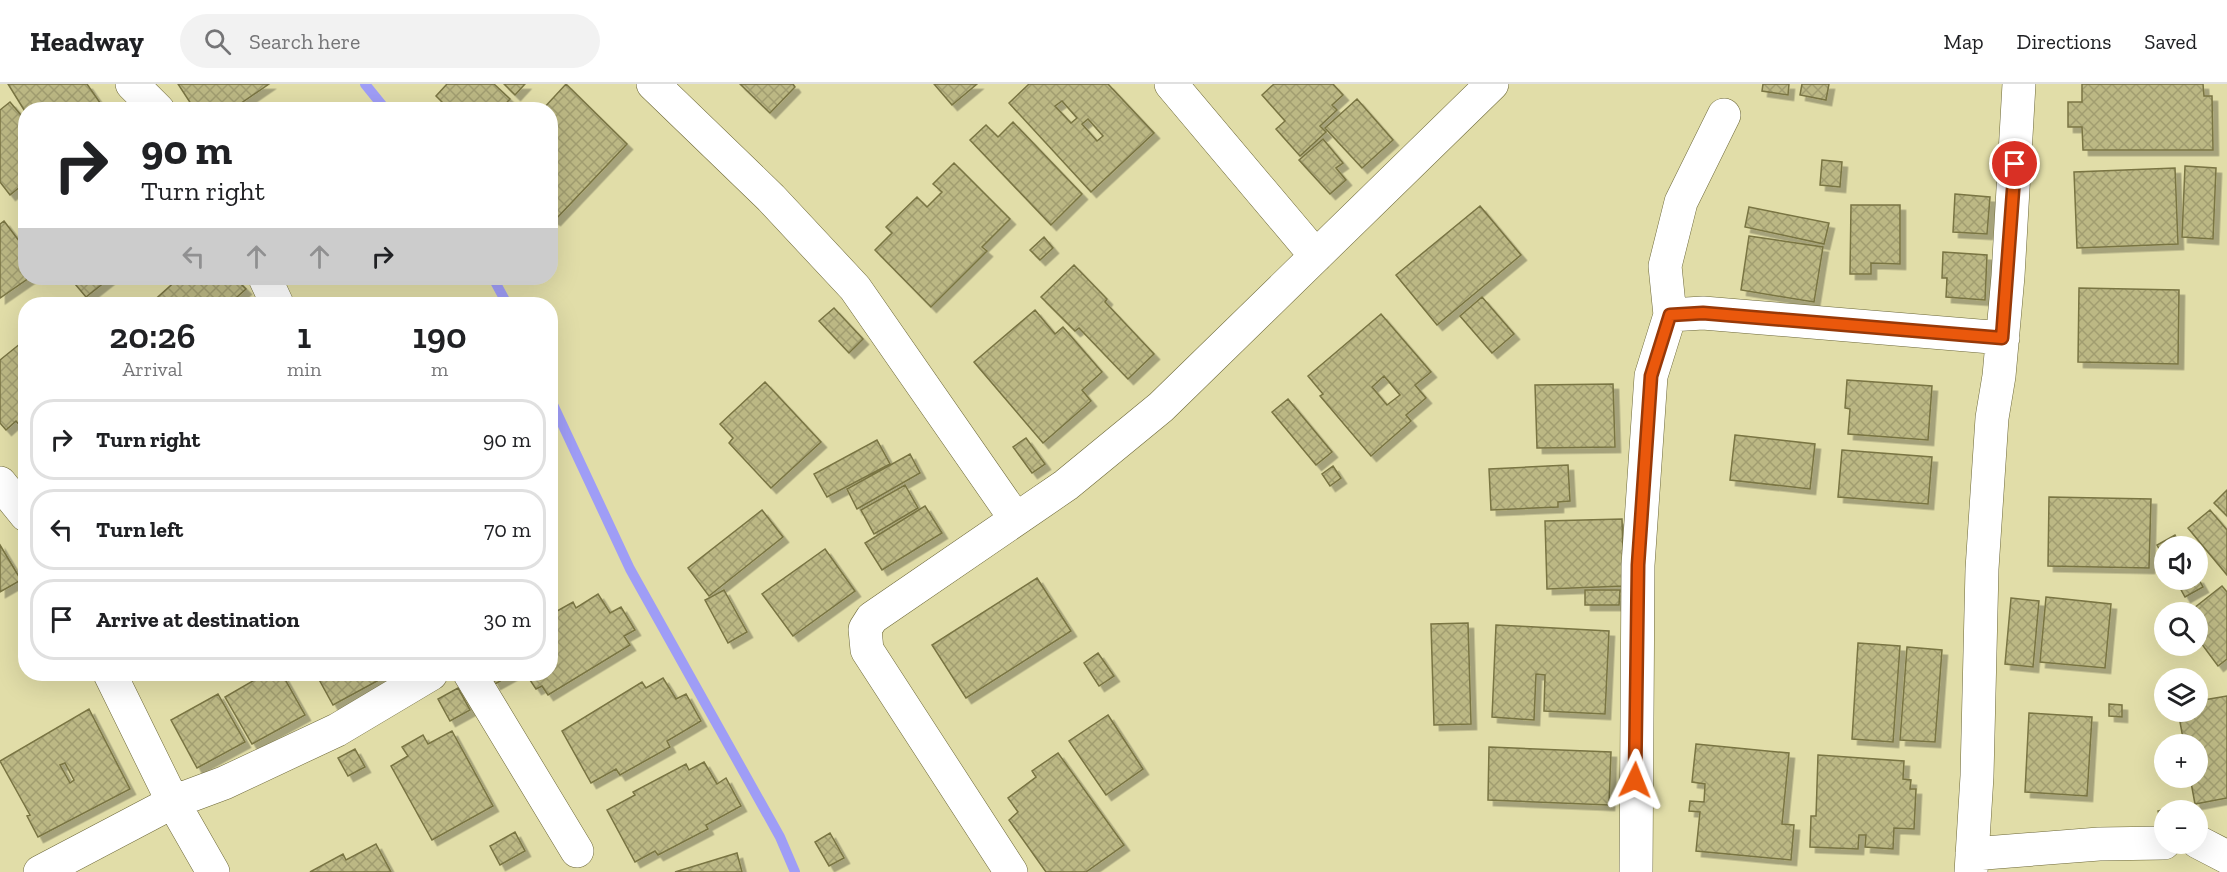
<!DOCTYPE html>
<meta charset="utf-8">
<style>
:root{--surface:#fff;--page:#f2f2f2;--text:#202124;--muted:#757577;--line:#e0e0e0}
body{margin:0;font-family:"Zilla Slab",serif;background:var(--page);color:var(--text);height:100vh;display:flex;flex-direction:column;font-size:22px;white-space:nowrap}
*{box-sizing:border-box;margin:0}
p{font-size:20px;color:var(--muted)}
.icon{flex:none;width:33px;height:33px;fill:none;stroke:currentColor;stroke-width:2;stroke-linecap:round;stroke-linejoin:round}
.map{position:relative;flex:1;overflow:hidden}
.details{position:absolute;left:18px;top:213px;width:540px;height:384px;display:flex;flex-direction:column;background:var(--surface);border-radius:24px;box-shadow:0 6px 24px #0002}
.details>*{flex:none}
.banner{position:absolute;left:18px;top:18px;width:540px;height:183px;border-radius:24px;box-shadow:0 6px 24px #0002;background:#fff;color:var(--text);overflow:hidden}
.buttons{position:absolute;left:2154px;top:452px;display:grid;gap:12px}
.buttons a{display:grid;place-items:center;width:54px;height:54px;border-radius:50%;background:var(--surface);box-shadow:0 6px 24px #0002;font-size:30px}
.pin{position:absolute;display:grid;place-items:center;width:51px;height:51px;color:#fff;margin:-26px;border:3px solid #fff;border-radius:50%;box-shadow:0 2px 6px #0007}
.me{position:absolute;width:66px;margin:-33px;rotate:2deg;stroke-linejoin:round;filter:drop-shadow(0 0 4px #0008)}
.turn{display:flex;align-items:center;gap:21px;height:126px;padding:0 24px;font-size:27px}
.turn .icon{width:78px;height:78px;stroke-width:2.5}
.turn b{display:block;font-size:42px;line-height:51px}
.lanes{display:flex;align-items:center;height:57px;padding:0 24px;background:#0003;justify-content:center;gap:30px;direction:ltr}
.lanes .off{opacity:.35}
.eta{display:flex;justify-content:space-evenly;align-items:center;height:102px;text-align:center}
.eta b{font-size:36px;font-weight:600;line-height:42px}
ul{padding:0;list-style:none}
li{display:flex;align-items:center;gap:18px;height:81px;margin:0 12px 9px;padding:0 12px;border:3px solid var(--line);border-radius:24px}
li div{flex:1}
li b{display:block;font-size:22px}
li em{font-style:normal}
header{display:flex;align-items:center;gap:36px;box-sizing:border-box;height:84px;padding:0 30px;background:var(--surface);border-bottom:2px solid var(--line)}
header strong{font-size:28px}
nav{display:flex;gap:33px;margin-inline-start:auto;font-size:21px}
.search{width:420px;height:54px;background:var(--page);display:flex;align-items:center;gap:15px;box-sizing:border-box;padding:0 21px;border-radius:33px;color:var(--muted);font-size:22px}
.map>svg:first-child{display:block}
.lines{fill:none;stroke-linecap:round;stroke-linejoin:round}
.stream{stroke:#9f9df6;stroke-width:10}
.building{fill:url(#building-cross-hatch);stroke:#797443;stroke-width:1.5;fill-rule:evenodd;filter:url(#shadow)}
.minor-casing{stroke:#6c6737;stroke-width:34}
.minor{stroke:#fff;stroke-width:33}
.route-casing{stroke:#983908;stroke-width:15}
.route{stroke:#ea580c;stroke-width:10}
</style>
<header>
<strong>Headway</strong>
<div class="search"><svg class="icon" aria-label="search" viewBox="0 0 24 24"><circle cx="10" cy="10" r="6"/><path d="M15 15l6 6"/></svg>Search here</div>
<nav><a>Map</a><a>Directions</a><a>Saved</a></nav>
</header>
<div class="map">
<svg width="2227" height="788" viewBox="0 0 2227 788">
<defs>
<pattern id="building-cross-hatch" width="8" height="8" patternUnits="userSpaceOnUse" patternTransform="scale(1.5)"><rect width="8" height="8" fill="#bcb884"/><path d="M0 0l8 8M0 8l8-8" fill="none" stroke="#a19d70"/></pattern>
<filter id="shadow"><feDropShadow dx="5.5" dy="5.5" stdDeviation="0" flood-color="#0004"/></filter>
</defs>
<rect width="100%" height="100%" fill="#e1dda8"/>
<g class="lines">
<!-- stream -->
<path class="stream" d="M365,0L386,26
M493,194L507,220
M550,314L630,485L780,753L795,788"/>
</g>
<!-- building -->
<path class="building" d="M8,0H87L105,26H26V29Z
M178,0H269L231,26H195Z
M447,0H494L510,15L500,26H450L436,12Z
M504,0H525L515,11Z
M566,0L627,60L555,136L550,133V26H542Z
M740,0H793L795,3L770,29Z
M934,0H977L952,21Z
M1029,0H1108L1154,49L1091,108L1009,19ZM1062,17L1077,34L1071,39L1055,22ZM1088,35L1103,52L1097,57L1082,40Z
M1274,0H1333L1343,11L1332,21L1337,26L1320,42L1326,48L1300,72L1276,45L1285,37L1262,11Z
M1763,0H1789L1788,11L1762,7Z
M1802,0H1829L1826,16L1800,11Z
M2082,0H2203L2204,12H2212L2213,66H2083L2082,43H2068V18H2082Z
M1357,15L1393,56L1362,84L1325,44Z
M10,18L26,37V98L10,111L0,98V26Z
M1013,38L1082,110L1051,141L970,56L986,41L998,53Z
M1323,55L1343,79L1336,84L1346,96L1330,110L1299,76Z
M1822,76L1842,78L1840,103L1820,101Z
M954,79L1010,135L982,163L987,167L931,223L875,166L892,149L886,143L917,113L927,123L942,108L933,100Z
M2185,82L2216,84L2213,155L2182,153Z
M2175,84L2178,160L2077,164L2074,88Z
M1955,110L1990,113L1987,150L1953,148Z
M1851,121H1900V180L1871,179V190H1850Z
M1480,122L1521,171L1437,241L1396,191Z
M1749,123L1829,139L1824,160L1745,143Z
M4,137L26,166V194H29L0,214V140Z
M1749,152L1823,163L1814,218L1741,206Z
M1044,153L1053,164L1040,176L1030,166Z
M1943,168L1987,171L1985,216L1946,213L1947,194H1942Z
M1074,181L1107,215L1105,218L1154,270L1128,295L1079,244L1075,247L1041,213Z
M70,194H110L86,213Z
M179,194H235L246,205L229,220H150Z
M2079,204L2179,206L2178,280L2078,278Z
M1482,213L1514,250L1492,269L1460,232Z
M834,224L863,255L849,269L819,237Z
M1035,226L1055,250L1063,243L1102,288L1082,306L1091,317L1043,359L974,278Z
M1381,230L1431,288L1415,301L1426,314L1406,331L1411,337L1371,372L1320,312L1323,310L1308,292ZM1384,292L1400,311L1387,321L1372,303Z
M26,255V349L16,337L6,346L0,339V276Z
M1847,296L1932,302L1928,356L1848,350L1850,325L1845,324Z
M765,298L821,358L771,404L729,359L733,354L720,340Z
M1613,300L1615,363L1537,364L1535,301Z
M1288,315L1332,368L1316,381L1272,328Z
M1735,351L1815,360L1810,405L1730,396Z
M1026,354L1045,380L1032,389L1013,363Z
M877,356L890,380L827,413L814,390Z
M1842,366L1932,373L1928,420L1838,413Z
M910,370L920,389L857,425L847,405Z
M1568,381L1570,417L1558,418V423L1491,426L1489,385Z
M1333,382L1341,394L1330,402L1322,390Z
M905,401L918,424L874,450L861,426Z
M2227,406V432L2214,419Z
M2049,413L2151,415L2149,484L2048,482Z
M925,422L942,449L882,486L865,459Z
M762,426L783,453L709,512L688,484Z
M2210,426L2227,446V491L2188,444Z
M1622,435L1624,502L1547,505L1545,437Z
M2175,451L2181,462H2164V474L2157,461Z
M0,461L21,496L0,508Z
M825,465L855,507L793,552L762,510Z
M1037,494L1071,547L966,614L932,561Z
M2198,494L2203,503L2185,513L2175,495Z
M2222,502L2227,508V575L2218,582L2198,555V550L2203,546L2198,539V528H2189Z
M724,506L747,548L728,559L705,516Z
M1585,506H1620L1619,521H1585Z
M598,510L610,529L621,523L635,546L624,552L630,561L548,611L542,602L536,605L526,590H550V531L573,518L576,524Z
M2046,513L2111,520L2105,584L2040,578Z
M2011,514L2039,517L2033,583L2005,580Z
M1468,539L1471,640L1434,641L1431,540Z
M1496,541L1609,547L1605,630L1544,627L1545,591L1536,590L1534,636L1492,633Z
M1858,559L1900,562L1893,658L1852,655Z
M1907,563L1942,566L1935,658L1900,656Z
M1098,569L1114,592L1099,602L1084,579Z
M265,590H282L305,631L252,660L225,613Z
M316,590H390L333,621Z
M490,590H513L495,600Z
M663,594L676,615L686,610L701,637L667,657L670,663L620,691L616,685L591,699L562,647L642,598L646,604Z
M458,604L470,626L450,637L438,615Z
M218,610L245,658L197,684L171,636Z
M2227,612V714L2195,720L2190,693H2198V660H2184L2178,627H2198V617Z
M2109,620L2122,621V633L2109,632Z
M89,625L130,705L38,753L27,732L30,731L0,677ZM65,679L74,696L70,699L60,681Z
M2029,629L2092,633L2087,712L2025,708Z
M1108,631L1143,685L1106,711L1069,657Z
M452,647L493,722L432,756L391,682L408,672L402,663L423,651L428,660Z
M1696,660L1789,669L1782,740L1794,741L1791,776L1696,767L1700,728L1689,727L1690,717L1704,718L1705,700L1692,698Z
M1489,663L1611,668L1609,721L1488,716Z
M355,665L365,683L348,692L338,674Z
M1058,669L1124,761L1086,788H1046L1009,736L1018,728L1008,714L1036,693L1032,687Z
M1818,671L1904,677L1903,695L1911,696L1910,705H1916L1914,745L1894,744L1893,765L1865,763L1866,751H1859L1858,765L1810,763L1811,732H1816Z
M704,678L717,700L726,694L741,722L706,741L708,745L658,771L655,767L635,778L607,726L635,711L633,708L686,680L689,686Z
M2186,720L2188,726H2164V750L2158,727Z
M515,748L525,767L500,781L490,762Z
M830,749L844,774L829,782L815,758Z
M376,760L391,788H310L343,770L346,776Z
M737,769L742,788H675Z"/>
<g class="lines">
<defs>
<path id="minor" d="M132,0L158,26
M653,0L771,114L855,204L1015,434
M1171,0L1316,172
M265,194L277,220
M1670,231L1703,229L2003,254
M0,399L26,431
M110,590L173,718L213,788
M470,590L577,767
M2198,758L2227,773
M1972,770L2099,760L2164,759
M40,788L173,718L224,699L337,646L431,590
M1011,788L867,566L865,545L872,534L1066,401L1161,323L1492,0
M1636,788L1638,481L1651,292L1670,231L1665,182L1681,118L1724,31
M1971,788L1977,692L1982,485L1992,334L1999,292L2008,192L2019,0"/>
</defs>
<!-- minor casing -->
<use href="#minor" class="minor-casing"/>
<!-- minor -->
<use href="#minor" class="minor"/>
</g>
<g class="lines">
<defs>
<path id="route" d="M1635,696L1638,481L1651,292L1670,231L1703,229L2002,254L2015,80"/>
</defs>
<!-- route casing -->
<use href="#route" class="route-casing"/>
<!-- route -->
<use href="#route" class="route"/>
</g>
</svg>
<div class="buttons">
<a><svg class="icon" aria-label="sound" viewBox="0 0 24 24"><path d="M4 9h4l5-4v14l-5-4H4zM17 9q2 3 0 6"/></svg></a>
<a><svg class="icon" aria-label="search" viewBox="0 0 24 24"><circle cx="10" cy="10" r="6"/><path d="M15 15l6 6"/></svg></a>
<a><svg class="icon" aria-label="layers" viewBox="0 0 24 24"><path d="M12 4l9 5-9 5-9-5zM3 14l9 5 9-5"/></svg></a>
<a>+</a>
<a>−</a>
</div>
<div class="pin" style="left:2015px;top:80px;background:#d93025"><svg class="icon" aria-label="arrive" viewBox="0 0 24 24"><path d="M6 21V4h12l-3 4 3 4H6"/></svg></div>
<svg class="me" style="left:1635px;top:696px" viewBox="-20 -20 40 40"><path d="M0-17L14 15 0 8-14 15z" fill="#ea580c" stroke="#fff" stroke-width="4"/></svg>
<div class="banner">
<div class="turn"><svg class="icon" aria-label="right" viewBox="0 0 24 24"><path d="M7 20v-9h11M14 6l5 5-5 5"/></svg><div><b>90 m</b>Turn right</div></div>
<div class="lanes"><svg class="icon off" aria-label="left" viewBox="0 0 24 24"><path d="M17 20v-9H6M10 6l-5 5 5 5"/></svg><svg class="icon off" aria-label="ahead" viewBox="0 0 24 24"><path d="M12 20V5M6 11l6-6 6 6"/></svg><svg class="icon off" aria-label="ahead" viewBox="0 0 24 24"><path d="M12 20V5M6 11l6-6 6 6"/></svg><svg class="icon" aria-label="right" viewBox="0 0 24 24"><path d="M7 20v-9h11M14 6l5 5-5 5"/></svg></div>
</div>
<section class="details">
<div class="eta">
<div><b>20:26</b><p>Arrival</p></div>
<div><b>1</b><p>min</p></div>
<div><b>190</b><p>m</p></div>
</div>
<ul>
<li><svg class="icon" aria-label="right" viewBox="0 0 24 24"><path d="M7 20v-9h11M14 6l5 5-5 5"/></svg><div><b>Turn right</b></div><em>90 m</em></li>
<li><svg class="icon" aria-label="left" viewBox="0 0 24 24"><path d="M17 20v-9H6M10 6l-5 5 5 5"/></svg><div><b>Turn left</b></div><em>70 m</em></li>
<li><svg class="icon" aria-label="arrive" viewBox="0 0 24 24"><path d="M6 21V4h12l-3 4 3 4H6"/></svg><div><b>Arrive at destination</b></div><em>30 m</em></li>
</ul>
</section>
</div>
